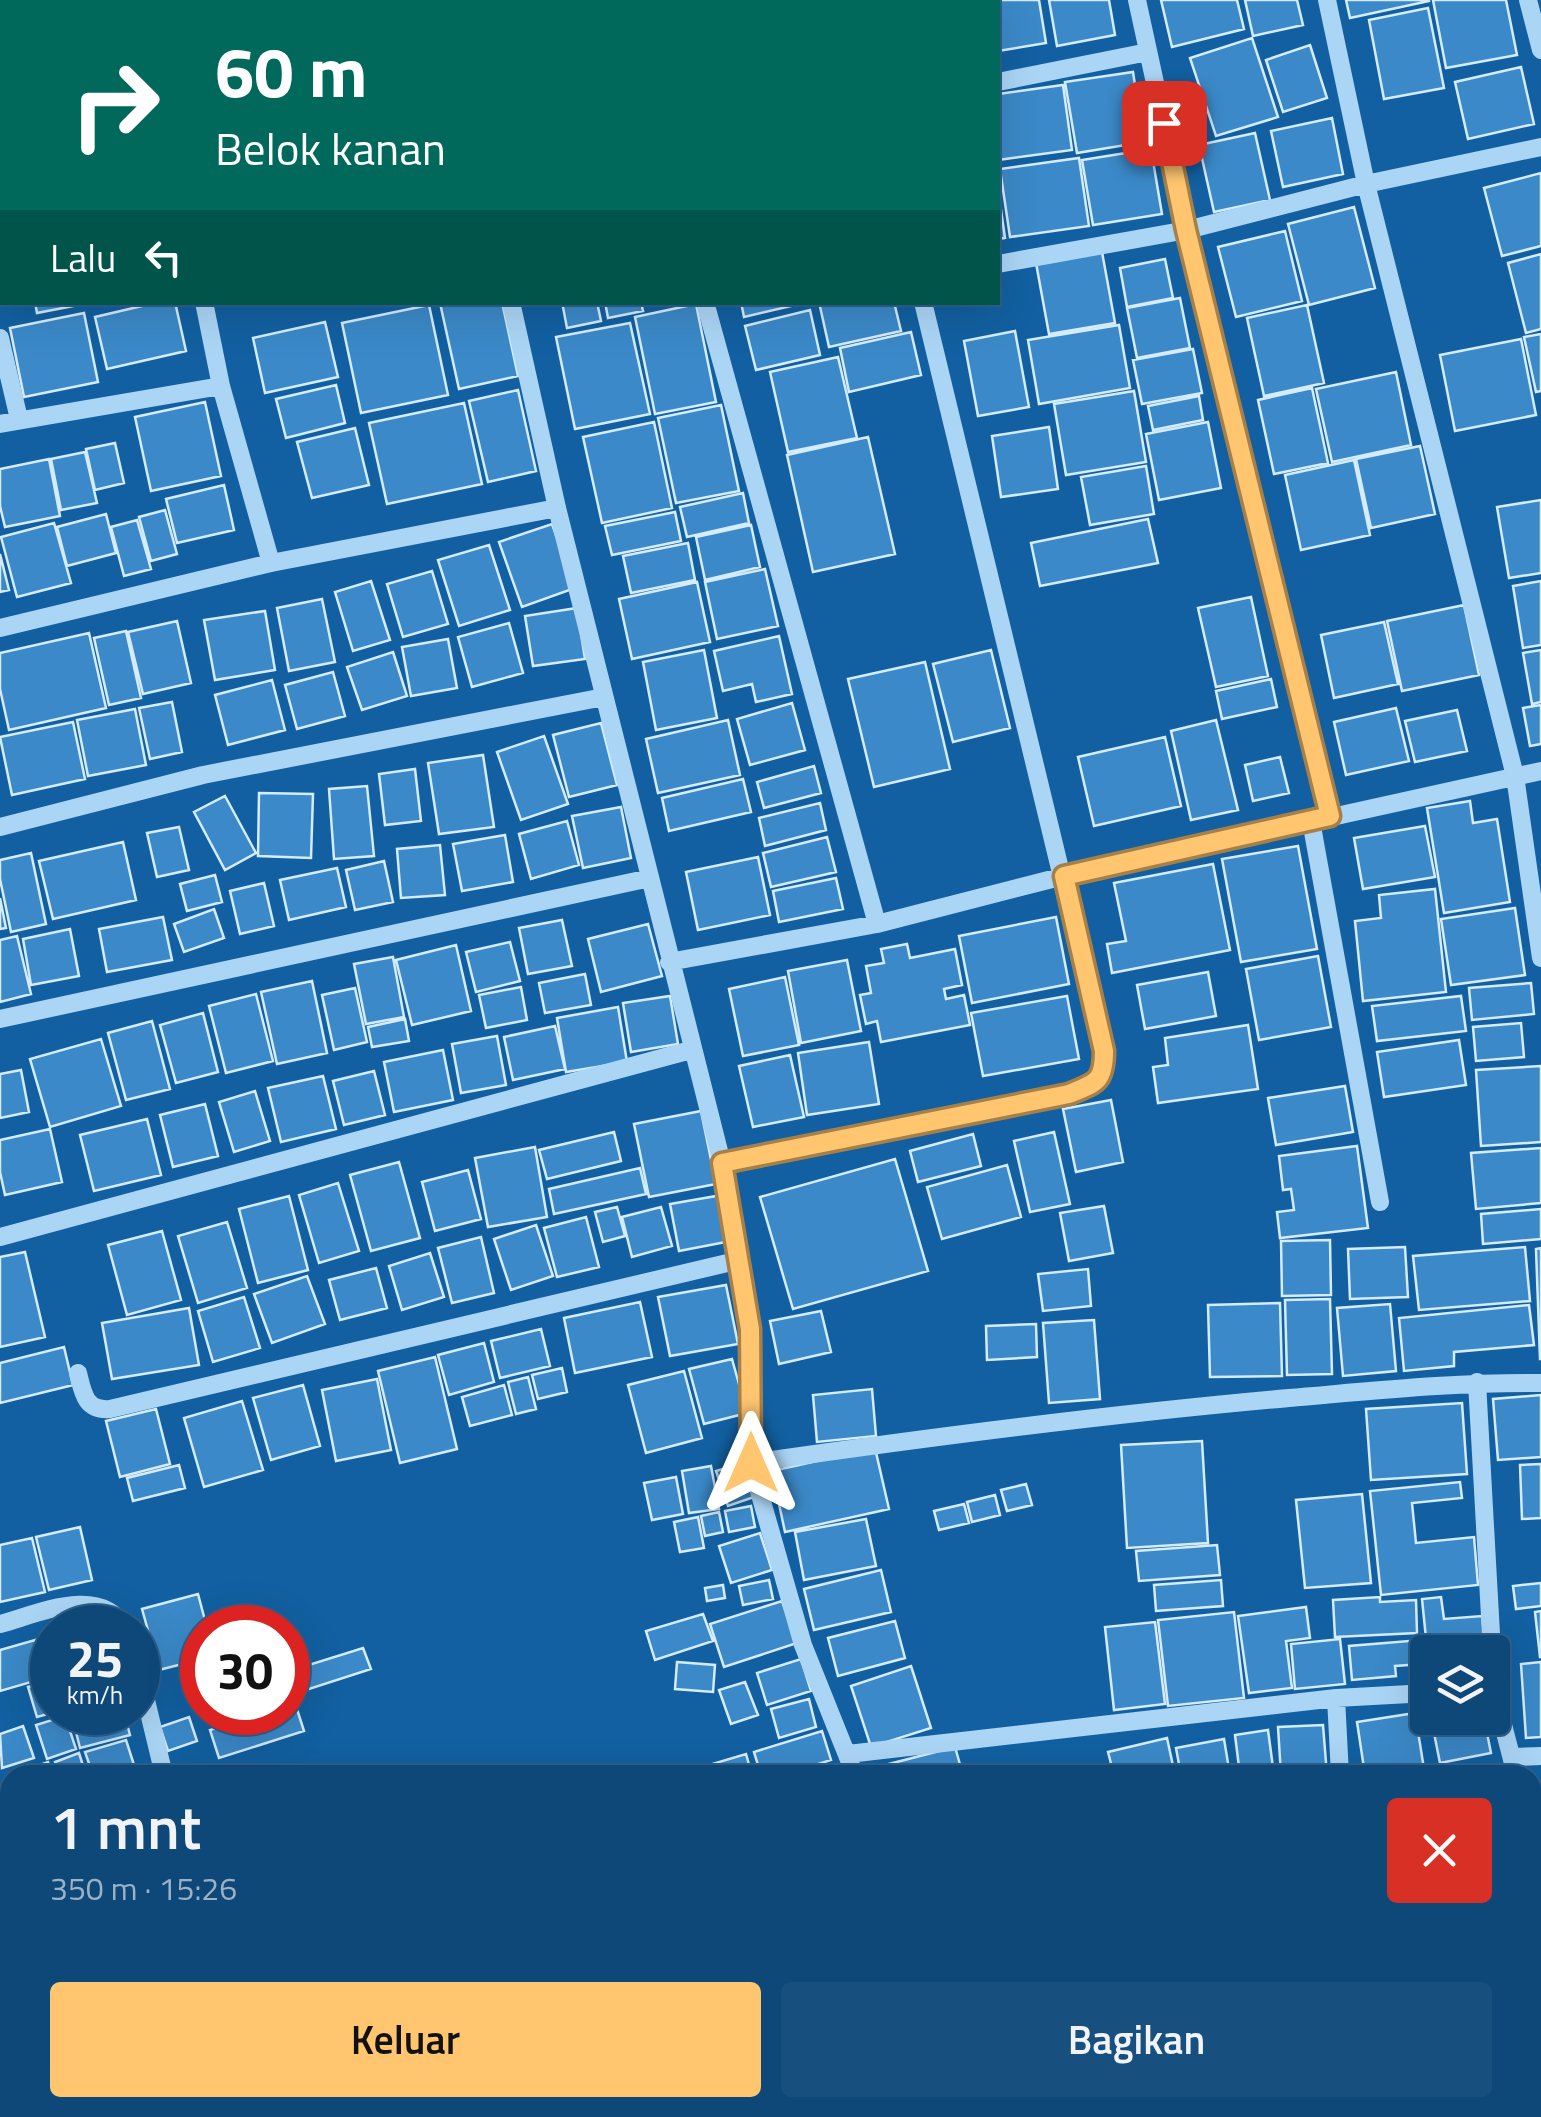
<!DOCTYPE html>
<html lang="id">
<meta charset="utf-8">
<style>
:root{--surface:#0e4879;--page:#174f7e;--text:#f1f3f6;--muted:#9bb2c6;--line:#2e608a;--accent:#ffc56f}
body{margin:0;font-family:"Titillium Web",sans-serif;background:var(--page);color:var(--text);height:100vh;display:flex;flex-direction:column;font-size:38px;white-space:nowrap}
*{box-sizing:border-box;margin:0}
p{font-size:32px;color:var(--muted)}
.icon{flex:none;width:55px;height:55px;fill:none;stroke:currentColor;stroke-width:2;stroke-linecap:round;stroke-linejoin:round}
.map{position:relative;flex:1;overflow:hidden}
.sheet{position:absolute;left:0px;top:1765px;width:1542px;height:352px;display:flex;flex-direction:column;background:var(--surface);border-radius:30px 30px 0 0;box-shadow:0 10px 40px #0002,0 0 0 2px var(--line)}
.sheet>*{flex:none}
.top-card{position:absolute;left:0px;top:0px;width:1000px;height:305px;box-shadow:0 10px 40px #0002,0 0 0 2px var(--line);background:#00695c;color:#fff;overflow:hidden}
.buttons{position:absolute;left:1410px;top:1635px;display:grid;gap:20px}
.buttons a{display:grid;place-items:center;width:100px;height:100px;border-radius:10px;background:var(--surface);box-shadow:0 10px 40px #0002,0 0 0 2px var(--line);font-size:50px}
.speed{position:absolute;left:30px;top:1605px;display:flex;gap:20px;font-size:50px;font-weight:700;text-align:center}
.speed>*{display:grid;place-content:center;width:130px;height:130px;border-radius:50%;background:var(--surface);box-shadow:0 10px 40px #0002,0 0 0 2px var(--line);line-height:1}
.speed small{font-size:25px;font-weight:400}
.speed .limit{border:15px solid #d22;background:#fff;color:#111}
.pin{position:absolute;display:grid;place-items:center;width:85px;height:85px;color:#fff;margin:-42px;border-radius:20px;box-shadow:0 5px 15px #0006}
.me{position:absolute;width:110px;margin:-55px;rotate:0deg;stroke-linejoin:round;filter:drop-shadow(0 0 8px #0008)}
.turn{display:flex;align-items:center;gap:35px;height:210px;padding:0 50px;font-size:45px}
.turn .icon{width:130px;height:130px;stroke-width:2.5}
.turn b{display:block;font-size:70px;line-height:85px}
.then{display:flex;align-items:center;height:95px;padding:0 50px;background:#0003;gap:20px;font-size:38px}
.round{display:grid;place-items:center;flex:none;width:105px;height:105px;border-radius:10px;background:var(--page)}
.summary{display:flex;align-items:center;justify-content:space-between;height:170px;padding:0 50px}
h1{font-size:60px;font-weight:600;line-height:75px}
.action{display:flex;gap:20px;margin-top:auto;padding:20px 50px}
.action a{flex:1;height:115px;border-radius:10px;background:var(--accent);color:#111;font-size:40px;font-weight:600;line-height:115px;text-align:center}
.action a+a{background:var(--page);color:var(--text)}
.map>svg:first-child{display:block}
.building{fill:#3b89c8;stroke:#d4ecfe;stroke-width:2.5}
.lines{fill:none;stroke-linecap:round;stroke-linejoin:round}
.minor{stroke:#abd5f5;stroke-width:18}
.route-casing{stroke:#a68048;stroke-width:25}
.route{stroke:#ffc56f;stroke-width:18}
</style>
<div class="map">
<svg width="1541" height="2117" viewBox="0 0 1541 2117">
<rect width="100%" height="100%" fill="#1260a1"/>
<!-- building -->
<path class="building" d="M202,0H257V2H203Z
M261,0H308V2H262Z
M400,0H477V2H400Z
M481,0H537L538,2H482Z
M674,0H741V2H675Z
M883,0H958L959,2H883Z
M966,0H1039L1046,43L998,51V2Z
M1049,0H1109L1115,35L1057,46Z
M1161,0H1237L1244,29L1172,47Z
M1245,0H1297L1303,25L1253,36Z
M1346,0H1429V1L1350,18Z
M1433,0H1506L1517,55L1446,68Z
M1428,8L1444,88L1384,99L1369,20Z
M2,30V85H0V31Z
M1252,38L1278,117L1216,136L1190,58Z
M1310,45L1327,98L1283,112L1266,60Z
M1521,67L1534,124L1468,139L1455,82Z
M1133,72L1144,142L1077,153L1065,82Z
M1063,85L1072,150L998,160V94Z
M2,87V134H0V88Z
M1332,118L1343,174L1283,187L1271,131Z
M1255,133L1270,200L1214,212L1199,145Z
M1151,149L1162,214L1093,225L1082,160Z
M1079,158L1089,226L1010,237L1000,169Z
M1541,173V246L1502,256L1484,188Z
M998,189L1005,238L998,239Z
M1354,207L1375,288L1309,305L1288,224Z
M1285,231L1302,301L1236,317L1218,247Z
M1102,252L1115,323L1049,334L1036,263Z
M1541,254V329L1526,333L1508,263Z
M1165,259L1173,298L1127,307L1120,268Z
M1180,298L1190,348L1137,358L1127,308Z
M35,302H89V303L37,313Z
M159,302H175L186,351L107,369L95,317Z
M502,302L518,376L459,389L440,303Z
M562,302H597L601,321L567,328Z
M605,302H641L643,311L608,318Z
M741,302H808L744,317Z
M819,302H894L901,331L829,347Z
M696,304L716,402L655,414L635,317Z
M429,305L448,395L361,413L342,323Z
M1307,305L1324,383L1264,396L1247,318Z
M810,310L820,355L756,370L745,326Z
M84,313L98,382L24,397L10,328Z
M325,322L338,377L265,393L253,338Z
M630,323L650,414L575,429L556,337Z
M1119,325L1130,388L1039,404L1028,340Z
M1015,331L1029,407L978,416L964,341Z
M911,332L921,375L849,392L840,348Z
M1541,334V391L1536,392L1524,337Z
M1521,339L1536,415L1455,431L1440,355Z
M1193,349L1202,393L1142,404L1133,360Z
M838,357L857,438L788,452L770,372Z
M1396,372L1411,445L1332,462L1316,389Z
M336,385L345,423L286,438L276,399Z
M1312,388L1328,463L1274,474L1258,400Z
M518,390L536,471L488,482L469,401Z
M1134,391L1146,462L1066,475L1054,404Z
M1199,396L1203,420L1153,430L1148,406Z
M205,402L221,476L151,491L135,417Z
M464,403L482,484L387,504L369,423Z
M721,405L739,491L676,503L658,418Z
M654,422L672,508L602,523L583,437Z
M1208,422L1221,488L1159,500L1146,434Z
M1049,427L1058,489L1001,497L992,436Z
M355,428L369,485L312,498L297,442Z
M868,437L895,554L813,572L787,455Z
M115,443L124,483L95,490L86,449Z
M1420,446L1435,514L1371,528L1356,459Z
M85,452L97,503L61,510L51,459Z
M49,459L60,516L5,527L0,506V469Z
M1354,460L1370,535L1301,550L1285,475Z
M1146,466L1154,514L1090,525L1081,477Z
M224,485L234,530L177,543L166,499Z
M743,493L749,523L687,537L680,507Z
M1541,500V573L1509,578L1497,507Z
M165,510L177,554L151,561L139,517Z
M675,512L681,541L612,555L605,526Z
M106,514L116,553L67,566L57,527Z
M1148,519L1158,563L1040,586L1031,543Z
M137,520L151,569L124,576L111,527Z
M54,523L71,583L17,597L1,537Z
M552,524L575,588L522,607L499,542Z
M751,525L760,567L705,580L696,537Z
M688,543L695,580L631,593L623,556Z
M489,545L510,610L459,626L438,560Z
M0,554L9,590L0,592Z
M765,569L778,626L717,639L705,582Z
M432,571L448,624L403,637L387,584Z
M371,581L390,640L353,651L335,592Z
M1541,581V645L1523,648L1513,586Z
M697,582L710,642L632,659L619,599Z
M1251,597L1268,676L1216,687L1198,608Z
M322,599L335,662L289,671L277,608Z
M1464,605L1479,675L1402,691L1387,621Z
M577,608L585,659L533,666L525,616Z
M265,611L275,670L215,680L204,620Z
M177,621L191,683L143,694L128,632Z
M1384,622L1398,684L1334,698L1321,635Z
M509,623L523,673L472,687L458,637Z
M126,631L141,698L109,705L94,638Z
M89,633L106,708L9,730L0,689V653Z
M779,636L792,694L756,702L752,684L723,691L714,651Z
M448,639L457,688L411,696L402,647Z
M704,650L717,718L656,730L643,662Z
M991,650L1010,728L953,742L933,664Z
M1541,650V702L1532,704L1523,653Z
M393,652L407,696L362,710L347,667Z
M925,662L950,769L874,787L848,679Z
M333,672L345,716L297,729L285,685Z
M1271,679L1277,707L1222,719L1216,691Z
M272,680L285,730L228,745L215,695Z
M172,702L182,752L150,759L139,708Z
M792,703L805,750L750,765L737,719Z
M1541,705V744L1530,746L1523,708Z
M1396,708L1409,761L1346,775L1334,722Z
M135,709L146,765L88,776L77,720Z
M1457,710L1467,751L1415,762L1405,721Z
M728,720L740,775L658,793L646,739Z
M1216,720L1238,810L1191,820L1171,731Z
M73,722L85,779L12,795L0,737Z
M601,723L617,785L569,797L553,735Z
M544,736L568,804L521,820L497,752Z
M1165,737L1181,806L1094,826L1078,757Z
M483,755L494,827L439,834L428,763Z
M1280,757L1289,793L1253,801L1245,765Z
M814,766L821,793L764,808L757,782Z
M415,769L421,821L385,825L379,774Z
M743,779L751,812L669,831L662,798Z
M367,786L374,856L334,859L329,789Z
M259,793L313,794L311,858L258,856Z
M225,796L256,853L225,870L194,812Z
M1470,801L1473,823L1497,819L1510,902L1444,913L1427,808Z
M820,803L826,830L765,846L759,818Z
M621,807L631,858L583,868L572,816Z
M567,821L579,865L531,879L519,834Z
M1425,826L1435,877L1363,889L1354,838Z
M179,827L189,870L157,877L147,833Z
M505,835L513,882L462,891L453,844Z
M827,837L836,872L771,887L763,853Z
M123,842L136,900L53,919L39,861Z
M440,845L445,895L401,898L397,849Z
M1298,846L1317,949L1241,962L1222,859Z
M31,853L46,924L11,932L0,879V860Z
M758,857L770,915L698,930L686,872Z
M384,861L393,902L355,910L346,870Z
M1213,864L1230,950L1112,973L1107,944L1126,941L1114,883Z
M337,868L346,907L289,920L280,880Z
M215,875L222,902L187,911L180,884Z
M836,878L843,909L779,922L773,891Z
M264,883L274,926L240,934L230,891Z
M1435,889L1446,992L1363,1001L1355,921L1381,918L1379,895Z
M0,898L6,928L0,929Z
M1515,908L1525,975L1451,985L1441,919Z
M214,909L224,938L184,952L174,924Z
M163,917L172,960L107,972L99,929Z
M1056,917L1069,984L972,1003L959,936Z
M562,920L572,966L528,974L519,928Z
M648,924L662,976L601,992L588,939Z
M70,929L79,976L31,985L23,939Z
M17,936L31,994L0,1002V940Z
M510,942L520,981L476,992L466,952Z
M907,944L910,958L955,949L962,985L944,989L946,999L964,995L970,1025L881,1042L877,1021L866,1024L860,995L871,993L866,966L884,963L881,949Z
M456,945L471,1011L412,1025L396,960Z
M1318,956L1331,1027L1259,1040L1246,969Z
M393,957L404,1017L366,1024L354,964Z
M847,960L861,1031L801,1043L788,971Z
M1208,972L1216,1016L1145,1029L1137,985Z
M585,974L591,1005L545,1013L539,983Z
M785,977L799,1045L743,1056L729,989Z
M312,981L327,1053L277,1064L261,992Z
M1531,983L1534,1014L1472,1020L1469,988Z
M521,987L527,1020L486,1028L479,995Z
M355,988L367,1042L334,1050L322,995Z
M256,994L273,1061L226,1073L209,1006Z
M670,996L678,1044L631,1052L623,1003Z
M1067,996L1079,1059L983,1076L971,1013Z
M1461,996L1466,1031L1377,1041L1372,1006Z
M618,1007L627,1062L566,1072L557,1018Z
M203,1013L218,1072L176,1083L160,1025Z
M405,1019L409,1041L372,1047L368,1027Z
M152,1021L170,1089L126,1100L108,1033Z
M1521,1023L1524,1057L1476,1061L1473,1027Z
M1248,1025L1258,1089L1158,1103L1153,1067L1168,1065L1165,1038Z
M555,1026L565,1069L513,1080L504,1037Z
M497,1036L506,1085L461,1093L452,1044Z
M101,1039L121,1106L50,1127L30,1059Z
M1459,1040L1466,1085L1384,1097L1377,1052Z
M869,1042L879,1104L807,1115L798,1053Z
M443,1050L453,1100L394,1112L384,1062Z
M790,1055L804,1117L753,1127L739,1066Z
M1541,1066V1142L1481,1146L1476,1070Z
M21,1070L29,1112L0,1118V1074Z
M374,1071L385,1115L344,1125L333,1081Z
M323,1076L336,1129L281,1142L268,1088Z
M1345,1086L1353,1132L1276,1145L1268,1098Z
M255,1091L270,1141L234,1152L219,1102Z
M1111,1100L1123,1162L1076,1172L1063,1109Z
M205,1104L218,1156L173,1167L160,1115Z
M701,1111L716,1184L649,1197L634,1124Z
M147,1119L161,1175L94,1191L80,1135Z
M50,1129L62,1182L5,1195L0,1172V1140Z
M614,1132L621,1161L547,1179L539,1150Z
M1054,1132L1070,1204L1030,1212L1014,1141Z
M973,1134L981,1166L918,1182L910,1151Z
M1357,1146L1368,1228L1280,1238L1277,1212L1294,1210L1291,1189L1283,1190L1279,1156Z
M535,1147L547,1217L488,1227L475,1158Z
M1541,1148V1203L1476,1209L1471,1153Z
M895,1159L928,1271L793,1309L760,1197Z
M399,1162L420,1238L371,1251L350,1175Z
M1007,1165L1021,1217L942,1239L927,1187Z
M640,1168L646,1194L554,1214L549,1189Z
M468,1170L481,1219L435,1231L422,1182Z
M338,1183L359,1251L319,1263L299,1195Z
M722,1195L731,1241L679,1251L670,1204Z
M289,1196L308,1270L258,1283L239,1209Z
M1104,1206L1113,1253L1069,1261L1060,1213Z
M617,1207L625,1236L603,1242L595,1212Z
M661,1207L672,1246L632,1257L622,1217Z
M1541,1209V1239L1483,1244L1481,1214Z
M586,1217L599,1267L557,1277L544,1228Z
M227,1222L247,1288L198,1303L178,1236Z
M536,1225L553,1276L511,1290L494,1239Z
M162,1231L181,1300L127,1315L108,1245Z
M481,1237L494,1293L452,1303L438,1248Z
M1330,1240L1331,1295L1282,1296L1281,1241Z
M1405,1247L1408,1297L1350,1299L1348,1249Z
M1525,1247L1530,1301L1419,1310L1413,1256Z
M1541,1248V1359H1540L1536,1249Z
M25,1252L45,1337L0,1347V1257Z
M430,1253L444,1297L402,1310L389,1266Z
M376,1268L387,1308L340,1320L329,1280Z
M1088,1269L1091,1306L1043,1311L1038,1274Z
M307,1276L325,1324L272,1343L254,1294Z
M726,1285L738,1344L670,1356L658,1297Z
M244,1297L260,1348L213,1362L198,1311Z
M1330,1299L1332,1374L1287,1375L1285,1300Z
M640,1302L652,1357L575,1373L564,1318Z
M1280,1303L1282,1376L1210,1377L1208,1305Z
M1390,1304L1396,1371L1343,1376L1337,1308Z
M1529,1305L1534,1345L1454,1352V1366L1404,1371L1399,1318Z
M189,1308L199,1365L112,1379L102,1323Z
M821,1311L831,1352L779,1364L770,1321Z
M1094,1320L1100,1399L1049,1403L1043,1323Z
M1036,1324L1037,1357L987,1360L986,1326Z
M541,1329L550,1366L500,1378L491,1341Z
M484,1343L494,1382L449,1395L438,1355Z
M64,1347L73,1385L0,1403V1363Z
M435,1357L457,1449L400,1463L378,1371Z
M732,1359L747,1413L704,1424L689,1369Z
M562,1368L567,1392L538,1399L532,1375Z
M684,1371L702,1438L646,1453L628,1385Z
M528,1377L536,1409L516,1414L508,1382Z
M377,1379L391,1450L336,1461L322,1390Z
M303,1385L320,1446L271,1460L253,1398Z
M504,1385L512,1415L470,1426L462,1397Z
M872,1389L876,1436L817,1442L813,1395Z
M1541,1395V1457L1498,1460L1493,1399Z
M242,1401L263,1470L204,1487L184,1418Z
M1462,1403L1467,1474L1371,1480L1366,1409Z
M156,1409L170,1464L120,1477L106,1421Z
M1202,1441L1208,1543L1127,1548L1121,1445Z
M875,1448L889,1509L785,1532L772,1471Z
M745,1462L757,1496L728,1506L716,1471Z
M1541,1464V1518L1522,1519L1520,1465Z
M179,1465L185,1488L133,1501L127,1478Z
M711,1466L719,1509L689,1513L682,1471Z
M676,1477L683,1514L652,1520L644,1483Z
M1460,1482L1462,1498L1412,1503L1416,1543L1474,1537L1478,1585L1381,1595L1370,1491Z
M1026,1484L1032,1505L1007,1511L1001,1490Z
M1362,1494L1371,1583L1305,1588L1296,1500Z
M995,1495L1000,1515L972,1522L967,1502Z
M964,1504L969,1523L939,1530L934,1511Z
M751,1506L755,1527L729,1532L725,1511Z
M719,1512L723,1532L705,1536L701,1516Z
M698,1517L704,1548L680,1552L674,1522Z
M866,1519L876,1566L804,1580L795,1532Z
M80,1527L92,1580L49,1590L36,1537Z
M760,1533L772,1570L731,1583L719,1546Z
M32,1538L45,1592L0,1602V1545Z
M1217,1545L1220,1575L1139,1581L1136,1551Z
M881,1570L891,1612L814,1630L804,1589Z
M769,1580L773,1599L743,1605L739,1586Z
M1221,1580L1223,1606L1156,1611L1154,1585Z
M1541,1583V1606L1516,1609L1513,1586Z
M723,1585L725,1598L707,1601L705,1588Z
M198,1594L207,1628H202V1659L159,1670L142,1609Z
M1380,1597V1602L1416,1600L1417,1633L1335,1637L1333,1600Z
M1441,1597L1444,1619L1482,1616L1486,1652H1428V1658L1422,1599Z
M782,1601L797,1643L724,1667L710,1624Z
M1306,1607L1310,1638L1286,1641L1292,1688L1249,1693L1238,1616Z
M1541,1611V1657H1540L1535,1612Z
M1234,1612L1244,1698L1168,1706L1158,1620Z
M703,1614L713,1641L655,1660L646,1631Z
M895,1621L905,1658L838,1676L828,1638Z
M1155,1622L1165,1704L1114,1710L1105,1627Z
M1340,1639L1345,1684L1295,1689L1291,1644Z
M35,1640L45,1678L0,1691V1650Z
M1421,1640L1423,1664L1395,1666L1396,1676L1352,1680L1349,1646Z
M363,1648L371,1669L306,1690L299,1668Z
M801,1659L811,1691L767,1705L757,1673Z
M677,1662L715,1665L713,1692L675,1689Z
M1541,1662V1737L1526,1738L1521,1664Z
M911,1666L931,1728L871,1747L851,1686Z
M52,1681L55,1712L37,1717L28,1687Z
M745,1682L758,1715L731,1724L719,1690Z
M809,1699L816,1727L779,1738L771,1709Z
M295,1703L304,1731L219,1758L210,1730L266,1712H288V1706Z
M71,1712H124L130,1735L80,1748Z
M1415,1713L1425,1775H1365L1357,1722Z
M65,1716L76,1749L47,1759L36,1725Z
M189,1717L197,1741L168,1751L160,1727Z
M1431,1718H1484L1491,1753L1440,1763Z
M1323,1725L1327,1775H1281L1278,1727Z
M23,1726L34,1758L2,1768L0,1734Z
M1268,1730L1274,1775H1240L1235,1735Z
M822,1731L831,1760L784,1775H761L754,1752Z
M1167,1738L1175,1775H1114L1108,1752Z
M1224,1739L1230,1775H1181L1176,1748Z
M126,1740L135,1768L115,1775H93L85,1752Z
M955,1747L963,1775H892L889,1764Z
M79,1753L86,1775H59L55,1762Z
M746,1754L752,1775H704L702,1767Z
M48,1762L52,1775H23L22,1771Z
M1488,1766L1489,1775H1441V1771Z
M5,1946L10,1966V2029L0,2032V1947Z
M10,2049V2108H42L45,2117H0V2052Z
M1532,2097L1533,2108L1476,2110V2108H1532Z
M108,2108H162L164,2117H92L91,2112Z
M175,2108H221L224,2117H178Z
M393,2108L395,2117H358L357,2114Z
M436,2108H501L503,2117H438Z
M514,2108H549L552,2117H516Z
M630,2108H714L715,2117H631Z
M888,2108H969V2110L950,2114L951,2117H890Z
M978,2108H1027L1015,2117H966Z
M1095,2108H1169L1170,2117H1096Z
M1174,2108H1225L1226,2117H1175Z
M1234,2108H1298L1299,2117H1235Z
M1308,2108H1360L1361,2117H1309Z
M1409,2108H1467V2110L1411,2117Z"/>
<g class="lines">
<!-- minor -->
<path class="minor" d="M143,0L144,2
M365,0L366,2
M582,0L583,2
M645,0V2
M851,0L852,2
M1137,0L1187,230L1330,816
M1327,0L1366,184L1515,776L1541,958
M1528,0L1541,50
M622,2L631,0
M998,82L1148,52
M998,264L1187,230L1366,184L1541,147
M204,302L221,386L271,563
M511,302L557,508L722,1163L750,1329L751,1463L803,1645L855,1775
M705,302L877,924
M0,338L19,419
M0,424L221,386
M0,628L271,563L557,508
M1311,821L1380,1202
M0,827L203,775L604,697
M669,962L877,924L1064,876L1541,771
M0,1019L650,878
M722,1163L1069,1094C1096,1083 1104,1082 1104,1051L923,302
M0,1237L691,1050
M78,1373C83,1393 85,1411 110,1409L740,1260
M1477,1382L1492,1652
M751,1463C930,1437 1109,1414 1289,1398C1373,1391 1457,1382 1541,1383
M0,1624C38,1614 100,1584 125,1628
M138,1667L164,1775
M1492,1667L1494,1690L1516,1775
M1336,1698L1340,1775
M848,1754L1336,1698L1428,1693
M1514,1757L1541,1756
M0,1838L10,1873
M1532,1890L1541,1951
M77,2108L80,2117
M246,2108L248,2117
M1378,2108L1380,2117"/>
</g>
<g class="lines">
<defs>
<path id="route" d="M751,1463L750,1329L722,1163L1069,1094C1096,1083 1104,1082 1104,1051L1064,876L1330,816L1186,230L1164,123"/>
</defs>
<!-- route casing -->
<use href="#route" class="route-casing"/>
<!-- route -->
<use href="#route" class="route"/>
</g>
</svg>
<div class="buttons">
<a><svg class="icon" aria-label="layers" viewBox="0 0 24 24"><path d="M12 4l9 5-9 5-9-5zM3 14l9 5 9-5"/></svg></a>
</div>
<div class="speed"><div>25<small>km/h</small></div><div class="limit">30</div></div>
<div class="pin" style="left:1164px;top:123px;background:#d93025"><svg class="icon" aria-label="arrive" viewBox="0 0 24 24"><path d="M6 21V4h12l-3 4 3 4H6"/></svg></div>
<svg class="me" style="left:751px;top:1463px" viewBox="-20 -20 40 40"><path d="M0-17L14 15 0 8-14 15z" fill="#ffc56f" stroke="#fff" stroke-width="4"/></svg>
<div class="top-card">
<div class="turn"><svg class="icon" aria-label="right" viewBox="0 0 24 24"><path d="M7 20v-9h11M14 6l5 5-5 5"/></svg><div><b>60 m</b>Belok kanan</div></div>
<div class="then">Lalu<svg class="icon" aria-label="left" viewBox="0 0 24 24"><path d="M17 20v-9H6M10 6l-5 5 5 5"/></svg></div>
</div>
<section class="sheet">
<div class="summary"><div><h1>1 mnt</h1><p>350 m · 15:26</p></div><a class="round" style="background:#d93025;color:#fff"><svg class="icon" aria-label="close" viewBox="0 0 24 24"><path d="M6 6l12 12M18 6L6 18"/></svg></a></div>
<div class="action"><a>Keluar</a><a>Bagikan</a></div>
</section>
</div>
